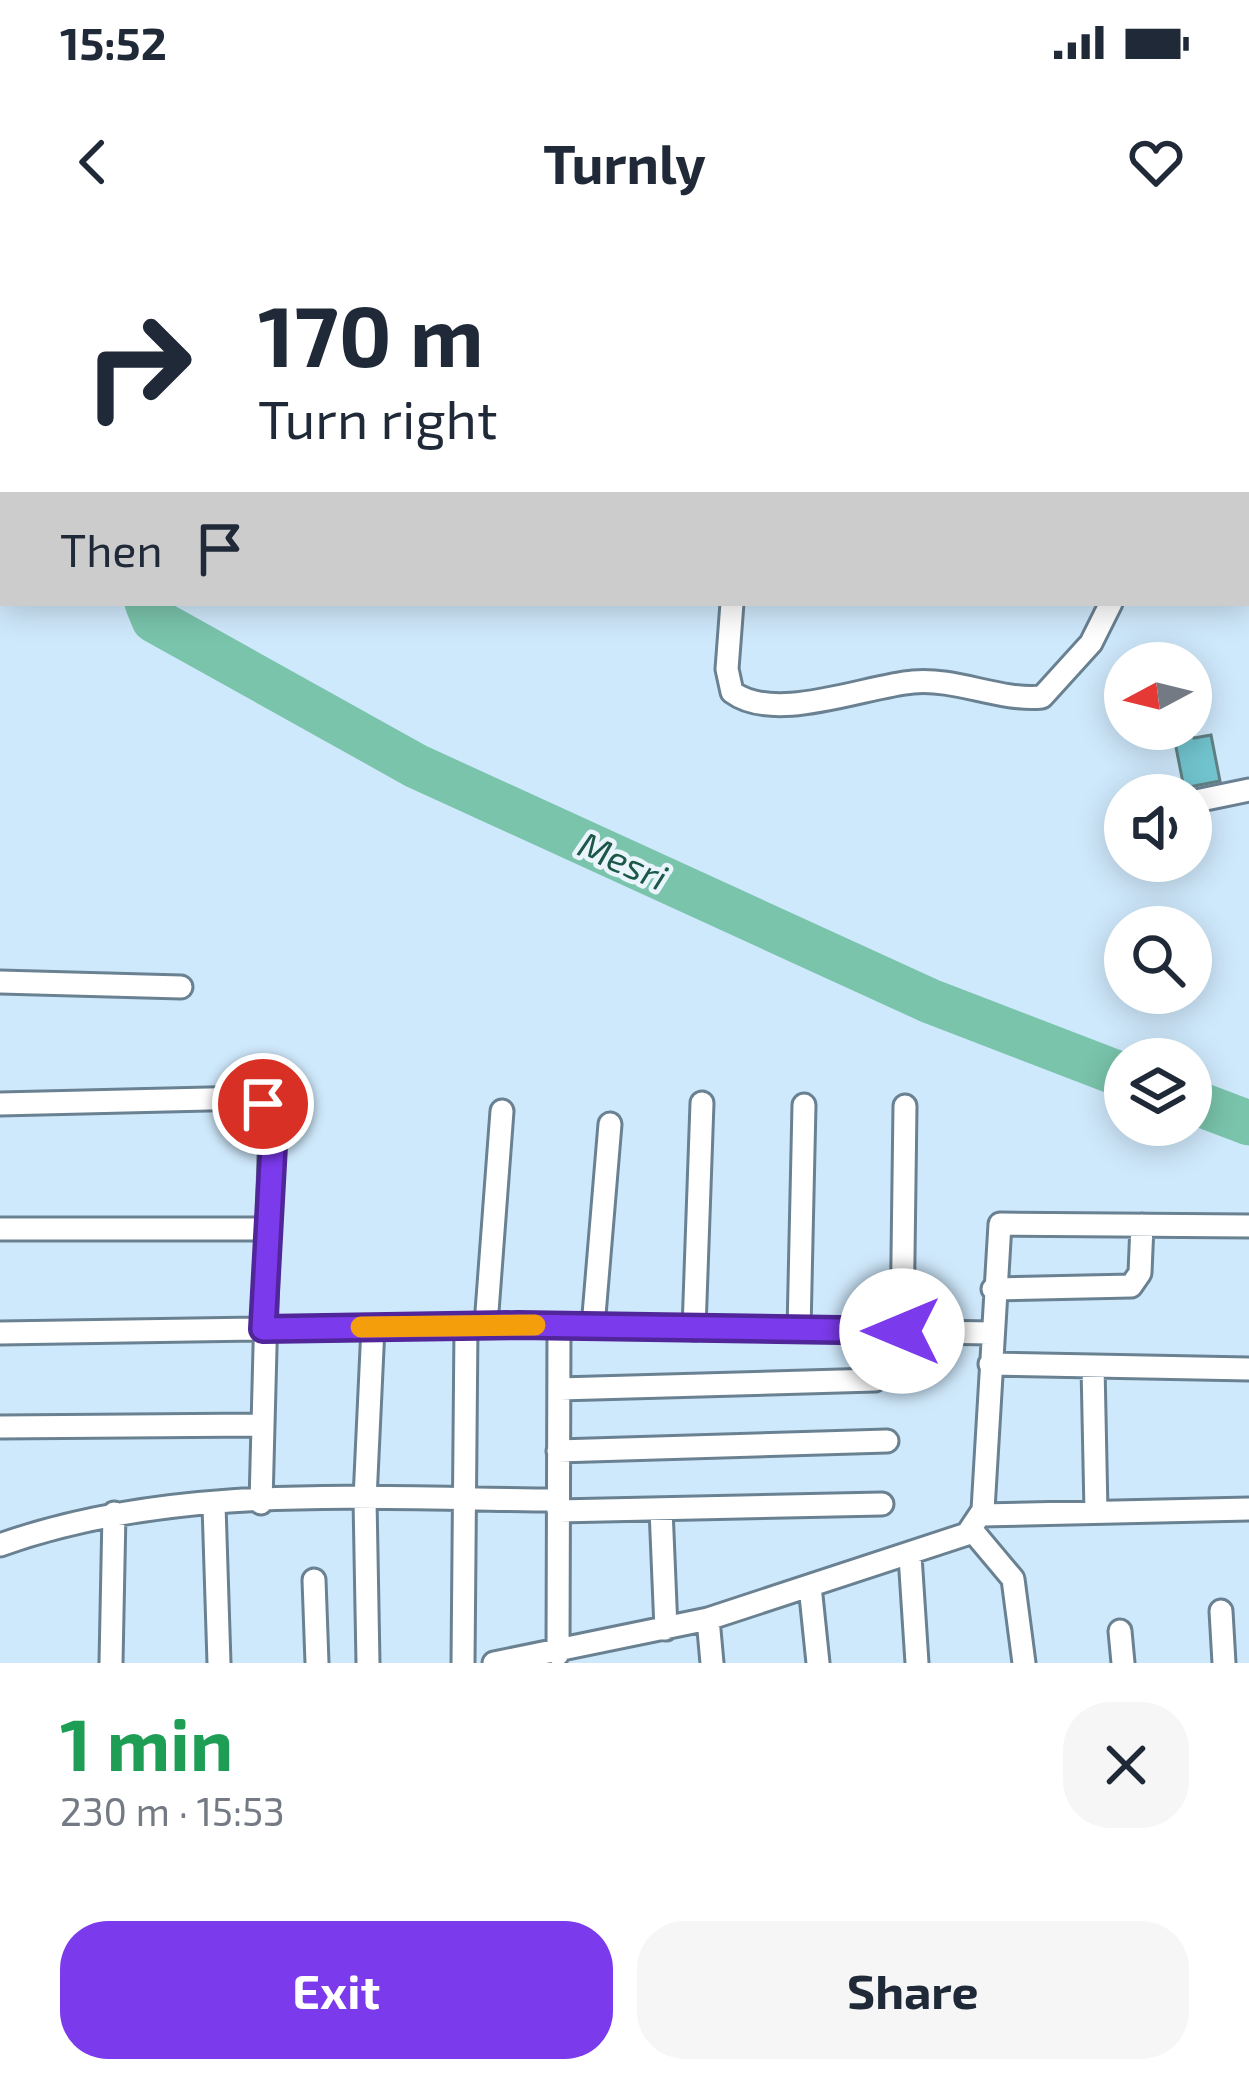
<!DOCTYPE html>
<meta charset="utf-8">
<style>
:root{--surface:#fff;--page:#f6f6f7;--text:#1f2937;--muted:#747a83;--accent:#7c3aed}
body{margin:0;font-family:"Exo 2",sans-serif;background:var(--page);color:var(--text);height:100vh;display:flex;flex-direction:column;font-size:45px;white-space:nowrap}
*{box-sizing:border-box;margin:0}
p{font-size:39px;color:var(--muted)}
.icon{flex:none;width:66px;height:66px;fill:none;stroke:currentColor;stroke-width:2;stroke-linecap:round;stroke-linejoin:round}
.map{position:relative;height:1423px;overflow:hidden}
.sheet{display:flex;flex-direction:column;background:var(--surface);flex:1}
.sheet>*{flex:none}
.banner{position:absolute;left:0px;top:0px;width:1251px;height:366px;box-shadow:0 6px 30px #0003;background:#fff;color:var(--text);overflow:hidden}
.needle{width:78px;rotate:263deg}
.buttons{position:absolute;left:1104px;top:402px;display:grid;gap:24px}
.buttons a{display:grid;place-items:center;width:108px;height:108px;border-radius:50%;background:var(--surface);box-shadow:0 6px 30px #0003;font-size:60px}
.pin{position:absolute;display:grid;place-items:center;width:102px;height:102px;color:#fff;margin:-51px;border:6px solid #fff;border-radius:50%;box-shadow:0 3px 12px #0007}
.me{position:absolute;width:132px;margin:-66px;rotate:270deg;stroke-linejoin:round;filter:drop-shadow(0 0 9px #0008)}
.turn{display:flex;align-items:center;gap:42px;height:252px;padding:0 60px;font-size:54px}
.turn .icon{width:156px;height:156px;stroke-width:2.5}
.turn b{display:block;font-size:84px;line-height:102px}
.then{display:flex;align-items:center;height:114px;padding:0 60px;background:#0003;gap:24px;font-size:45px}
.round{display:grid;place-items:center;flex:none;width:126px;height:126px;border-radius:48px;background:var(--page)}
.overview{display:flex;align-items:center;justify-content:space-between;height:204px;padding:0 60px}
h1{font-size:72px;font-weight:700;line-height:90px;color:#1e9e55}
.action{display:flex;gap:24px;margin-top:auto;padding:24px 60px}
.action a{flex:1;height:138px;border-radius:48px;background:var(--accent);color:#fff;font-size:48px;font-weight:700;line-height:138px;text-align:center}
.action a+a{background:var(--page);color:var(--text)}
.status{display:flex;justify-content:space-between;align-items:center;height:84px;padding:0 60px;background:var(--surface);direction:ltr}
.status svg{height:33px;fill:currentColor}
header{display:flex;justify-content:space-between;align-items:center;height:156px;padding:0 60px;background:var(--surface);font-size:54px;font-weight:700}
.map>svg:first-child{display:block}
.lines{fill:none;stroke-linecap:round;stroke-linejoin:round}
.river{stroke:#7ac4ac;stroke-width:45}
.building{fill:#71c4ce;stroke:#608084;stroke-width:3}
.service-casing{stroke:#6a8192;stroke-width:16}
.minor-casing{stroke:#6a8192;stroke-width:27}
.service{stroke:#fff;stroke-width:10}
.minor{stroke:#fff;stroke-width:21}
.route-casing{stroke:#51269a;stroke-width:30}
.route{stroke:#7c3aed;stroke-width:21}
.slow{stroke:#f59e0b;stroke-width:21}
.labels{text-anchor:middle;stroke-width:9;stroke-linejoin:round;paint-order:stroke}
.water-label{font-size:36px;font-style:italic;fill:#1c5848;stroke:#eaf4fc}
</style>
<div class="status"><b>15:52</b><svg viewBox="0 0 49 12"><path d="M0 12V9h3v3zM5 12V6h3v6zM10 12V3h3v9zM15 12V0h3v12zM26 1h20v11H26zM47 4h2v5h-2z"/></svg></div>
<header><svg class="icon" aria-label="back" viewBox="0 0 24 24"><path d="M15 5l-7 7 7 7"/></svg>Turnly<svg class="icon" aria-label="heart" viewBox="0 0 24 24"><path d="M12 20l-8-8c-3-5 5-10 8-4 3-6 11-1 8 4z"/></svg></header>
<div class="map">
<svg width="1249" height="1423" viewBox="0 0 1249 1423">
<rect width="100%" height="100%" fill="#cfe9fc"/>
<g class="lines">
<!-- river -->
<path class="river" d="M0,4L3,12
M147,363L154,380L416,526L930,761L1125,836
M1191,861L1249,883"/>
</g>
<!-- building -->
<path class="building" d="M1190,489L1194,498L1211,495L1220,541L1184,548L1174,497Z"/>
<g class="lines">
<defs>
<path id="service" d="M187,0L189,3"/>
<path id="minor" d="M466,3L471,0
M1248,175H1249
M0,197L3,196
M1248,279H1249
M732,363L727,429L732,452C775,484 865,446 913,442C957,438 999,461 1042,457L1091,403L1111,363
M1191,562L1249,550
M0,742L181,747
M0,864L250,858L271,875L261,1263
M0,989H269
M993,1049L1131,1046L1140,1033L1142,985
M486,1085L502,871
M593,1087L610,884
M694,1089L702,863
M799,1090L804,865
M902,1091L905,866
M0,1093L518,1085L991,1093
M990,1124L1249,1129
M1093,1126L1096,1272
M559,1149L875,1140
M0,1187L262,1185
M558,1211L887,1201
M214,1265L219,1423
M661,1269L666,1389
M558,1271L882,1264
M981,1275L1249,1269
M971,1289L1013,1339L1024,1423
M0,1305C176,1242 374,1259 558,1260
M910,1316L917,1423
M314,1340L317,1423
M810,1346L818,1423
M1221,1371L1224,1423
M708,1379L712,1423
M1120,1391L1123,1423
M558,1414L559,1086
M111,1423L114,1273
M368,1423L365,1259L373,1087
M463,1423L466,1086
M494,1423L708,1379L967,1294L983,1270L1000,984L1249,986"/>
</defs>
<!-- service casing -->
<use href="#service" class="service-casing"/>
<!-- minor casing -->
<use href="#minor" class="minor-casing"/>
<!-- service -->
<use href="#service" class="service"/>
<!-- minor -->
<use href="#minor" class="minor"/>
</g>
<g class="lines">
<defs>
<path id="route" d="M263,864L274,887L263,1089L518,1085L902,1091"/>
</defs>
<!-- route casing -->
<use href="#route" class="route-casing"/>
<!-- route -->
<use href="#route" class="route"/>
<!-- slow -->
<path class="slow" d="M361,1087L535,1085"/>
</g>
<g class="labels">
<!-- water labels -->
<g class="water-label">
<text transform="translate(623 621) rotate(24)" y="13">Mesri</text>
</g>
</g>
</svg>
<div class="buttons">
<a><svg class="needle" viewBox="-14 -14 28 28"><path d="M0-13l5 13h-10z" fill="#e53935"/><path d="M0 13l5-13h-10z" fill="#747a83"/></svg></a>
<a><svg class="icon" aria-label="sound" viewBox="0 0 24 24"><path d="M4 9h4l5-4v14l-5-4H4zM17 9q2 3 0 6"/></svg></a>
<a><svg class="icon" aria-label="search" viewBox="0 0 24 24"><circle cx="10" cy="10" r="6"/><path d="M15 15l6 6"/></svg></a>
<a><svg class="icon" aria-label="layers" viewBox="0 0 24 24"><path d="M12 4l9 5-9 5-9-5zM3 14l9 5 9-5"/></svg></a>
</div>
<div class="pin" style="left:263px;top:864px;background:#d93025"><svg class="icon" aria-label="arrive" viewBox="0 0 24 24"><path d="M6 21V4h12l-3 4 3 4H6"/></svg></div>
<svg class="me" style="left:902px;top:1091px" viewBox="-20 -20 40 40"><circle r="19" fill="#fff"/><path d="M0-13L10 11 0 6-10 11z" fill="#7c3aed"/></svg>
<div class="banner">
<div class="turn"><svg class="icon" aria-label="right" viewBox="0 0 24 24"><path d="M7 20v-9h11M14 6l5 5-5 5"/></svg><div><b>170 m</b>Turn right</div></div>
<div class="then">Then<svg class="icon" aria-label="arrive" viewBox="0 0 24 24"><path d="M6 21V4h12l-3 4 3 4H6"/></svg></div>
</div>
</div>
<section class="sheet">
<div class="overview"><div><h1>1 min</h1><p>230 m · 15:53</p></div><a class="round"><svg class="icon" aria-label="close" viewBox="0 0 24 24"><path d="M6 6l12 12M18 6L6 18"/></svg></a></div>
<div class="action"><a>Exit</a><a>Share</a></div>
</section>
